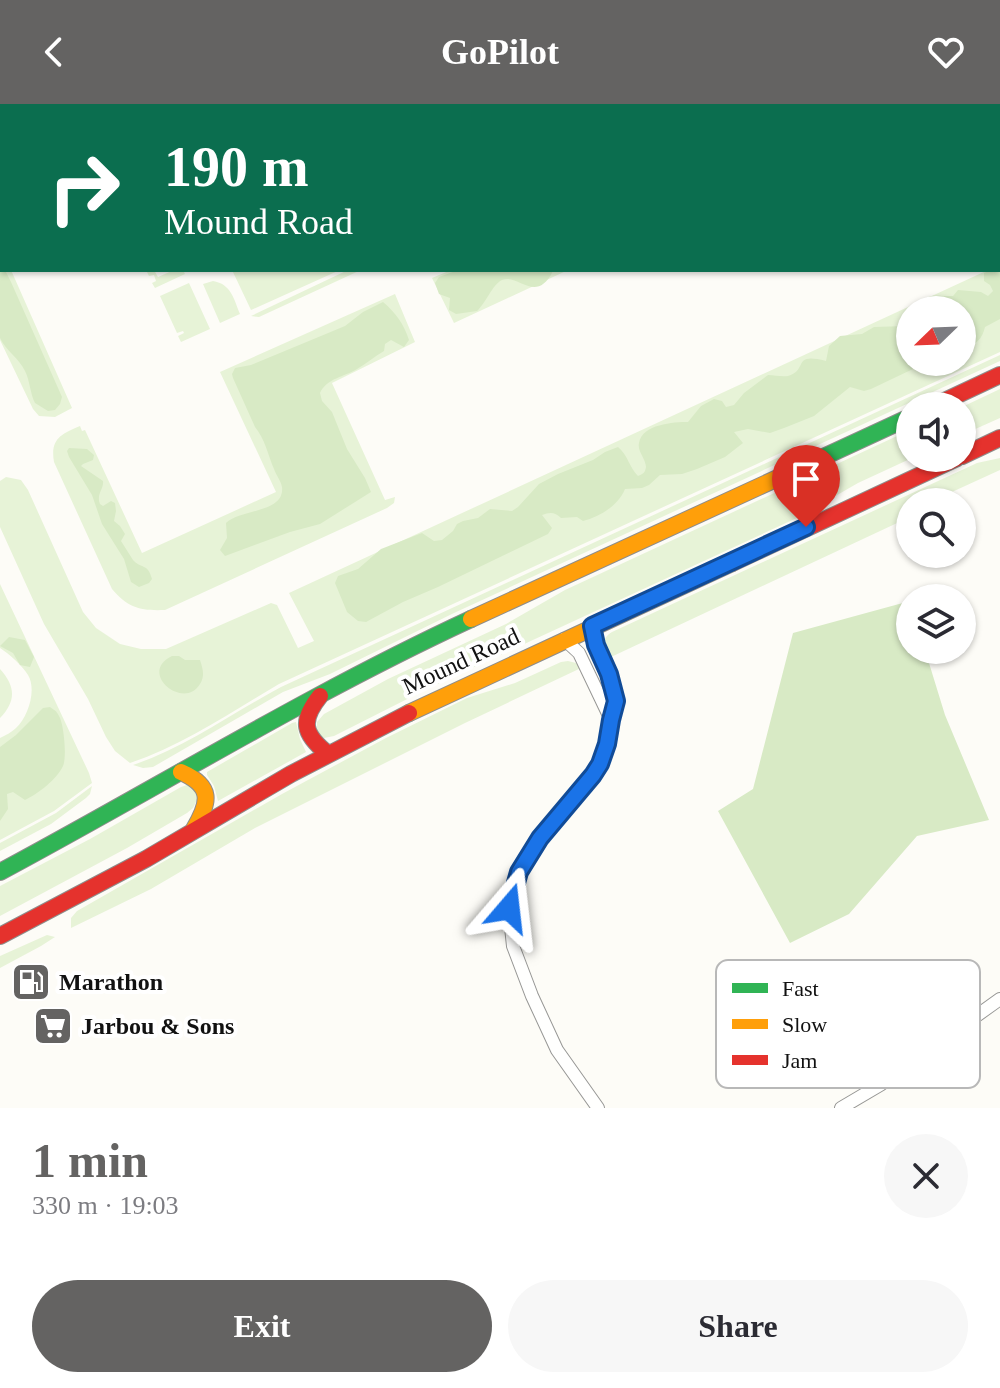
<!DOCTYPE html>
<meta charset="utf-8">
<style>
:root{--surface:#fff;--page:#f7f7f7;--text:#2b2b33;--muted:#7c7c81;--accent:#646362}
body{margin:0;font-family:"Times New Roman",serif;background:var(--page);color:var(--text);height:100vh;display:flex;flex-direction:column;font-size:30px;white-space:nowrap}
*{box-sizing:border-box;margin:0}
p{font-size:26px;color:var(--muted)}
.icon{flex:none;width:44px;height:44px;fill:none;stroke:currentColor;stroke-width:2;stroke-linecap:round;stroke-linejoin:round}
.map{position:relative;height:1004px;overflow:hidden}
.drawer{display:flex;flex-direction:column;background:var(--surface);flex:1}
.drawer>*{flex:none}
.hud{position:absolute;left:0px;top:0px;width:1000px;height:168px;box-shadow:0 2px 6px #0004;background:#0b6e4f;color:#fff;overflow:hidden}
.needle{width:52px;rotate:247deg}
.fabs{position:absolute;left:896px;top:192px;display:grid;gap:16px}
.fabs a{display:grid;place-items:center;width:80px;height:80px;border-radius:50%;background:var(--surface);box-shadow:0 2px 6px #0004;font-size:40px}
.pin{position:absolute;display:grid;place-items:center;width:68px;height:68px;color:#fff;margin:-82px -34px;border-radius:50% 50% 50% 0;rotate:-45deg;box-shadow:0 0 8px #0007}
.pin .icon{rotate:45deg}
.me{position:absolute;width:88px;margin:-44px;rotate:17deg;stroke-linejoin:round;filter:drop-shadow(0 0 6px #0008)}
.turn{display:flex;align-items:center;gap:28px;height:168px;padding:0 32px;font-size:36px}
.turn .icon{width:104px;height:104px;stroke-width:2.5}
.turn b{display:block;font-size:56px;line-height:68px}
.round{display:grid;place-items:center;flex:none;width:84px;height:84px;border-radius:42px;background:var(--page)}
.overview{display:flex;align-items:center;justify-content:space-between;height:136px;padding:0 32px}
h1{font-size:48px;font-weight:600;line-height:60px;color:var(--accent)}
.primary-button{display:flex;gap:16px;margin-top:auto;padding:16px 32px}
.primary-button a{flex:1;height:92px;border-radius:48px;background:var(--accent);color:#fff;font-size:32px;font-weight:600;line-height:92px;text-align:center}
.primary-button a+a{background:var(--page);color:var(--text)}
header{display:flex;justify-content:space-between;align-items:center;height:104px;padding:0 32px;background:var(--accent);color:#fff;font-size:36px;font-weight:600}
.map>svg:first-child{display:block}
.green{fill:#e7f3d7;fill-rule:evenodd}
.forest{fill:#d8eac5}
.lines{fill:none;stroke-linecap:round;stroke-linejoin:round}
.street-casing{stroke:#979795;stroke-width:14}
.fast-casing{stroke:#8e8d8b;stroke-width:18}
.slow-casing{stroke:#8e8d8b;stroke-width:18}
.jam-casing{stroke:#8e8d8b;stroke-width:18}
.street{stroke:#fffffe;stroke-width:12}
.fast{stroke:#30b455;stroke-width:16}
.slow{stroke:#ff9f0a;stroke-width:16}
.jam{stroke:#e5322d;stroke-width:16}
.route-casing{stroke:#114b97;stroke-width:20}
.route{stroke:#1a73e8;stroke-width:14}
.labels{text-anchor:middle;stroke-width:8;stroke-linejoin:round;paint-order:stroke}
.street-label{font-size:24px;fill:#111;stroke:#fff}
.poi-label{font-size:24px;font-weight:bold;fill:#111;stroke:#fff;text-anchor:start}
.key{fill:#fff;stroke:#b8b8b8;stroke-width:2}
.key-label{font-size:22px;fill:#111}
</style>
<header><svg class="icon" aria-label="back" viewBox="0 0 24 24"><path d="M15 5l-7 7 7 7"/></svg>GoPilot<svg class="icon" aria-label="heart" viewBox="0 0 24 24"><path d="M12 20l-8-8c-3-5 5-10 8-4 3-6 11-1 8 4z"/></svg></header>
<div class="map">
<svg width="1000" height="1004" viewBox="0 0 1000 1004">
<rect width="100%" height="100%" fill="#fdfcf7"/>
<!-- green -->
<path class="green" d="M0,144L2,146V166H11L72,304L55,313L39,312L33,305L0,236Z
M1000,160V248L279,580C231,608 183,641 130,659L115,647L106,633L88,595L44,520L0,423V377L6,373L21,376L28,386L83,508L96,524L120,540L141,545H166L271,499L277,501L298,544L314,537L289,489L988,166H998V161ZM910,206H962V258H910Z
M146,166H154L158,173L174,166H183L185,170L155,184L152,179L156,177L154,171L149,172Z
M232,166H340L251,206Z
M348,166H361L259,213L251,212Z
M451,166H565L566,167L454,219L432,174Z
M213,177C231,180 234,195 240,210L220,219L203,180Z
M189,179L210,225L181,238L178,232L184,229L183,227L177,229L160,192Z
M395,190L415,238L332,279L385,396L395,393L394,399L387,404L165,506C141,507 128,504 112,485L54,358C50,335 61,330 80,322L82,327L85,326L142,449L276,388L220,268Z
M1000,251V257L454,509L330,570L283,588L153,663L143,664L133,661C186,643 232,609 281,583Z
M1000,285V314L962,331V303Z
M910,326V354H912L858,379L799,413L431,583L334,632L324,634L317,630V618L324,610L388,575L506,520L565,486Z
M1000,354V366L941,393L935,398H910V413L611,553L607,552C602,542 602,534 612,528L977,359Z
M0,480L89,669L92,679L54,707L0,736V634C6,631 12,628 16,624C28,613 37,586 28,571C22,561 9,550 0,544Z
M568,557L576,559L581,564L465,619L255,724L151,785L71,824V814L77,807L282,690L386,634L467,594L515,579L561,558Z
M0,565C16,583 16,597 0,614Z
M296,618L300,635L306,648L218,697L214,682L207,671V668L292,619Z
M187,681L195,685L198,694L193,704L187,709L127,744L0,812V782L90,735L181,683Z
M92,682L90,690L86,694L51,720L0,747V739L56,709Z
M47,831L55,833L41,842L0,864V852Z"/>
<!-- forest -->
<path class="forest" d="M0,157L2,166H5L11,178L62,293L60,300L55,306L48,307L35,299C30,289 30,277 25,267C19,254 6,247 0,234Z
M458,166H552L553,167C536,201 518,169 502,176C492,181 486,199 477,207L456,210L449,206L450,194L439,190L435,179L439,173Z
M991,166L1000,167V215L985,223C982,236 975,242 962,243V206H915C926,187 934,193 953,192L958,186L981,188L988,192L993,187L990,181L984,177V169Z
M383,198C395,208 404,220 409,236L404,243L391,236L385,240L384,247C375,252 366,260 357,265C344,273 327,274 320,289L322,297L332,308L347,345L365,374L371,388L320,420L290,428L225,452L220,446L227,434L226,419C240,405 285,409 282,383C281,377 276,371 274,365C268,351 265,335 255,323L233,274L232,270L235,264L251,261L345,222L363,208Z
M905,222L910,224V258H921L913,265L871,285L864,287L850,283L814,312L784,324L770,329L748,325L734,328L743,339L725,353L697,365L682,370L660,371L649,381L642,384L625,385C618,402 599,413 583,417L577,413L561,414C555,408 550,408 542,411L552,424L548,430L438,483L403,498L366,518L358,517L347,508L335,479L338,472L358,465L381,445L422,429L434,437L442,436L453,427L457,420L463,417L478,414L490,405L512,407L518,403L539,380L558,370L593,356L605,348L618,343C628,351 629,363 638,372C643,370 645,369 646,363C646,355 637,347 639,339C642,320 674,318 688,318L701,302L714,295L722,297L726,303L734,301L744,289L768,271C775,271 781,273 788,272C809,266 791,248 826,257L829,242L840,232L862,230L874,223Z
M69,344L87,345L94,351L93,356L83,360L81,362L103,377C104,385 96,390 100,400L103,402L111,397L115,399L116,407L114,417L120,422L125,430L121,437C125,443 129,450 133,456C141,465 148,459 152,475L149,479L139,483L131,478L124,455L102,420L92,391L69,353L67,347Z
M910,497V546H925L945,611L989,716L917,732L849,810L790,839L718,707L753,685L793,529Z
M9,533L25,536L34,553L30,563L20,561L13,549L0,542Z
M172,552H179L185,556H200C203,565 205,572 200,580C184,607 137,569 172,552Z
M50,603C55,607 56,606 59,612C64,620 67,654 63,662C57,675 38,690 25,696L13,688L7,690L8,705L0,717V643L16,631L43,604Z"/>
<g class="lines">
<defs>
<path id="street" d="M592,522L596,541L609,570L616,597L603,651L593,671L540,734L519,768L509,804L513,842L532,892L557,946L598,1004
M564,535L579,549L611,616
M841,1004L880,981L1000,895"/>
<path id="fast" d="M817,356L910,313
M0,768C157,684 309,590 471,515"/>
<path id="slow" d="M471,515L817,356
M409,609L732,459
M181,668C213,682 210,698 194,725"/>
<path id="jam" d="M934,302L1000,271
M962,352L1000,334
M732,459L957,354
M320,592C300,617 303,630 328,650
M0,832L146,755L291,670L409,609"/>
</defs>
<!-- street casing -->
<use href="#street" class="street-casing"/>
<!-- fast casing -->
<use href="#fast" class="fast-casing"/>
<!-- slow casing -->
<use href="#slow" class="slow-casing"/>
<!-- jam casing -->
<use href="#jam" class="jam-casing"/>
<!-- street -->
<use href="#street" class="street"/>
<!-- fast -->
<use href="#fast" class="fast"/>
<!-- slow -->
<use href="#slow" class="slow"/>
<!-- jam -->
<use href="#jam" class="jam"/>
</g>
<g class="lines">
<defs>
<path id="route" d="M509,804L519,768L540,734L593,671L600,660L607,640L611,616L616,597L609,570L596,541L592,522L806,423"/>
</defs>
<!-- route casing -->
<use href="#route" class="route-casing"/>
<!-- route -->
<use href="#route" class="route"/>
</g>
<!-- icons -->
<defs>
<symbol id="fuel-square" viewBox="-11 -11 22 22"><rect x="-9" y="-9" width="18" height="18" rx="4" fill="#646362" stroke="#fff"/><path d="M-5.5-6h7V0h2V4h1.3V-2.5L3-4.5l.8-.8L6-3V5H2.5V1h-1V6h-7ZM-4.2-4.7v3.2H.2V-4.7Z" fill="#fff"/></symbol>
<symbol id="supermarket-square" viewBox="-11 -11 22 22"><rect x="-9" y="-9" width="18" height="18" rx="4" fill="#646362" stroke="#fff"/><path d="M-6-5.5h2.5l.6 2H6L4.5 2H-2.5L-4.4-4H-6ZM-1.5 3.2a1.3 1.3 0 1 0 .1 0ZM3 3.2a1.3 1.3 0 1 0 .1 0Z" fill="#fff"/></symbol>
</defs>
<g fill-rule="evenodd">
<use href="#fuel-square" x="9" y="856" width="44" height="44"/>
<use href="#supermarket-square" x="31" y="900" width="44" height="44"/>
</g>
<g class="labels">
<!-- street labels -->
<g class="street-label">
<text transform="translate(461 557) rotate(-25)" y="8">Mound Road</text>
</g>
<!-- poi labels -->
<g class="poi-label">
<text x="59" y="886">Marathon</text>
<text x="81" y="930">Jarbou &amp; Sons</text>
</g>
</g>
<!-- legend -->
<rect x="716" y="856" width="264" height="128" rx="12" class="key"/>
<rect x="732" y="879" width="36" height="10" fill="#30b455"/>
<rect x="732" y="915" width="36" height="10" fill="#ff9f0a"/>
<rect x="732" y="951" width="36" height="10" fill="#e5322d"/>
<g class="key-label">
<text x="782" y="892">Fast</text>
<text x="782" y="928">Slow</text>
<text x="782" y="964">Jam</text>
</g>
</svg>
<div class="fabs">
<a><svg class="needle" viewBox="-14 -14 28 28"><path d="M0-13l5 13h-10z" fill="#e53935"/><path d="M0 13l5-13h-10z" fill="#7c7c81"/></svg></a>
<a><svg class="icon" aria-label="sound" viewBox="0 0 24 24"><path d="M4 9h4l5-4v14l-5-4H4zM17 9q2 3 0 6"/></svg></a>
<a><svg class="icon" aria-label="search" viewBox="0 0 24 24"><circle cx="10" cy="10" r="6"/><path d="M15 15l6 6"/></svg></a>
<a><svg class="icon" aria-label="layers" viewBox="0 0 24 24"><path d="M12 4l9 5-9 5-9-5zM3 14l9 5 9-5"/></svg></a>
</div>
<div class="pin" style="left:806px;top:423px;background:#d93025"><svg class="icon" aria-label="arrive" viewBox="0 0 24 24"><path d="M6 21V4h12l-3 4 3 4H6"/></svg></div>
<svg class="me" style="left:509px;top:804px" viewBox="-20 -20 40 40"><path d="M0-17L14 15 0 8-14 15z" fill="#1a73e8" stroke="#fff" stroke-width="4"/></svg>
<div class="hud">
<div class="turn"><svg class="icon" aria-label="right" viewBox="0 0 24 24"><path d="M7 20v-9h11M14 6l5 5-5 5"/></svg><div><b>190 m</b>Mound Road</div></div>
</div>
</div>
<section class="drawer">
<div class="overview"><div><h1>1 min</h1><p>330 m · 19:03</p></div><a class="round"><svg class="icon" aria-label="close" viewBox="0 0 24 24"><path d="M6 6l12 12M18 6L6 18"/></svg></a></div>
<div class="primary-button"><a>Exit</a><a>Share</a></div>
</section>
